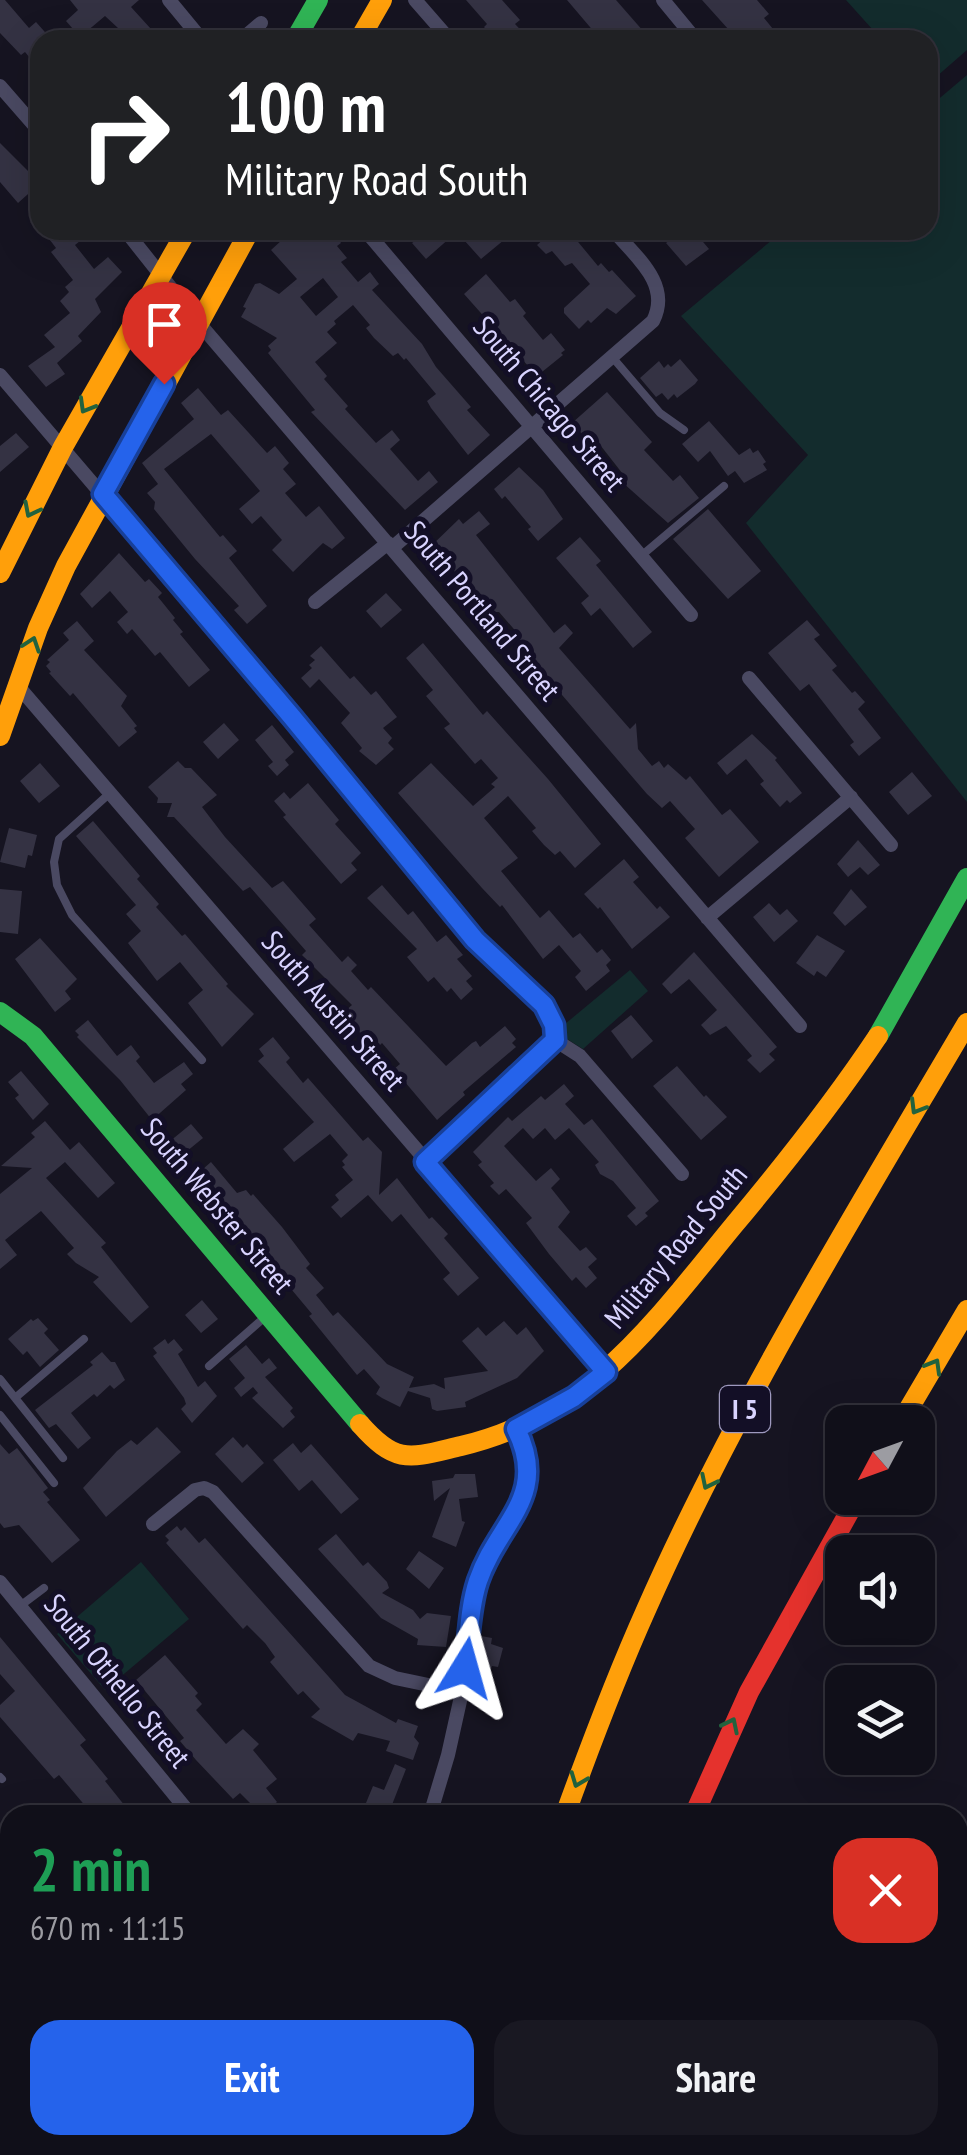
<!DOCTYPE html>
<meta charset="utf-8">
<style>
:root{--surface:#100f19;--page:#191822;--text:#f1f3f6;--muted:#9c9ca2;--line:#302f38;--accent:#2563eb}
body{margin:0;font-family:"PT Sans Narrow",sans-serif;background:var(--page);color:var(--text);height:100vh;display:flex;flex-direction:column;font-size:38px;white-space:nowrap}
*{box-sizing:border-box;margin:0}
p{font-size:32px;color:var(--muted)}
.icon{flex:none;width:55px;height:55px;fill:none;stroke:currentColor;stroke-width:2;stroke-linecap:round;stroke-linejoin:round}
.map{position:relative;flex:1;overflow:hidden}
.details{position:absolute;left:0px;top:1805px;width:968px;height:350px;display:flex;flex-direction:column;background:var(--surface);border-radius:30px 30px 0 0;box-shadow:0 10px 40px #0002,0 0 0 2px var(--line)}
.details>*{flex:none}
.guide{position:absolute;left:30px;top:30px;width:908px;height:210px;border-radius:30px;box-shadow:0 10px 40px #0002,0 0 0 2px var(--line);background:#202124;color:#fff;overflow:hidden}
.needle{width:65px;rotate:229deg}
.controls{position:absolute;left:825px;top:1405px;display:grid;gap:20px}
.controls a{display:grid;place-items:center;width:110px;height:110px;border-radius:20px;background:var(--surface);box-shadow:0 10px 40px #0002,0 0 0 2px var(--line);font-size:50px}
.pin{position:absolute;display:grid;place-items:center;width:85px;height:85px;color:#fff;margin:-102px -42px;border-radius:50% 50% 50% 0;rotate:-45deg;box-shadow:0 0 10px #0007}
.pin .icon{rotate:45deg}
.me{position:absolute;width:110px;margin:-55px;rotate:8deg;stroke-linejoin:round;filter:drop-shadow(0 0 8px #0008)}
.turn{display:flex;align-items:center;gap:35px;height:210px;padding:0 30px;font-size:45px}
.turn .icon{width:130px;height:130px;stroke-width:2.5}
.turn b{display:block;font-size:70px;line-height:85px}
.round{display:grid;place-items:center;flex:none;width:105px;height:105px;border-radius:30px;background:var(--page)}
.overview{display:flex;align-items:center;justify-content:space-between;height:170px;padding:0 30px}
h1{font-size:60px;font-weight:700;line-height:75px;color:#1e9e55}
.cta{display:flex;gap:20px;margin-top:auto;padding:20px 30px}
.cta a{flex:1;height:115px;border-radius:30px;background:var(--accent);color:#fff;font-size:40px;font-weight:700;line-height:115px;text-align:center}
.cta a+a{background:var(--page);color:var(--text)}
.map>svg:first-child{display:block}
.green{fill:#132c2d}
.building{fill:#343243;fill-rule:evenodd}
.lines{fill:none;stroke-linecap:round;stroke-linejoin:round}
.lane{stroke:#4a4962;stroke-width:8}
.street{stroke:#4a4962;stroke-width:14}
.fast{stroke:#30b455;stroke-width:20}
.slow{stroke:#ff9f0a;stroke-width:20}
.jam{stroke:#e5322d;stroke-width:20}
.rail-casing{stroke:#43596b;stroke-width:9}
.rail{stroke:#130f26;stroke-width:5;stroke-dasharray:15;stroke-linecap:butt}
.oneway{stroke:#22623e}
.route-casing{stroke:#184099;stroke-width:25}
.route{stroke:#2563eb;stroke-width:18}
.labels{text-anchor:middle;stroke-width:10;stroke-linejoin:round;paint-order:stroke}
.shield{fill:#130f26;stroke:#9e99be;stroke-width:2.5}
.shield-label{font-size:28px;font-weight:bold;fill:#d9d4ff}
.street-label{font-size:30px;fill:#d9d4ff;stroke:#130f26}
</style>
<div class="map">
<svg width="967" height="2155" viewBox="0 0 967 2155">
<rect width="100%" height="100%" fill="#161421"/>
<!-- green -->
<path class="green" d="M846,0H967V50L928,84V40H882Z
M967,75V802L746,523L808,455L681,316L784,230H928V108Z
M630,970L648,991L583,1049L559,1034V1029Z
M141,1562L189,1619L105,1690L57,1634Z
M132,2145H286L285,2155H131Z"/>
<!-- building -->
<path class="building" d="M0,0H5L29,28L36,22L52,40H40V70L25,52L21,55L0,33Z
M70,0H139L131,7L161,40H131L105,16L80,37L66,21L78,10Z
M466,0H502L520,20L515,24L530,40H495L484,27L487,24Z
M567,0H616L651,40H601Z
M702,0H757L769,14L764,18L782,40H738Z
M0,143L32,175L29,178L37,186L18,203L0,182Z
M54,230H70L80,241L75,245L94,269L108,257L122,272L95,299L101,312L78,336L82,341L57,363L65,374L46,387L28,366L55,347L44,335L70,313L60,301L69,292L65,287L73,280L51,252L56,248L47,236Z
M293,230H333L341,243L337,246L347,258L341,262L358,282L370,272L379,284L372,290L422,344L436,367L471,407L467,410L490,435L468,455L431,408L427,401L436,394L406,358L404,360L398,353L393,356L374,338L366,328L370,325L353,305L334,321L336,324L327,332L337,343L315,362L327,376L324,379L348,406L345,409L376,443L392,430L400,440L390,449L418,481L429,471L438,482L405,510L311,412L315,410L268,353L271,350L268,346L277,338L241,317L246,308L243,307L255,284L260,283L279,294L297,279L271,250ZM323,278L338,297L316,316L300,297Z
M406,230H445L451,237L426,259L412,243L416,240Z
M475,230H516L481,259L464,240Z
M554,230H582L574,237L598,266L601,263L609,272L612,270L636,296L616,314L607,308L591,323L588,320L579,329L564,313V308L590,284L572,263L565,266L552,251L546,254L537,245Z
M661,230H693L709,249L686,266L666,243L670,240Z
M486,274L510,302L515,299L526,313L523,316L543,340L551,333L565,350L561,353L563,355L537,376L464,294Z
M680,359L698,380L695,384L677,398L674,394L668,400L662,393L656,397L640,378L659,361L664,368L668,364L671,367Z
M198,388L221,415L228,410L267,453L275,446L289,463L283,469L296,484L285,493L306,517L319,506L345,538L332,549L323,543L293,572L272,550L282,540L261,516L252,524L239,509L260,491L211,434L164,469L220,537L223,535L237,551L229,558L267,606L247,624L234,610L239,606L195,559L154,509L155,502L147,493L158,484L142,463L194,419L181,403Z
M607,392L652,442L644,450L673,481L680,475L699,498L668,523L622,482L626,478L597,441L592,445L572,423Z
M709,421L739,455L750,448L753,453L758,450L766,462L763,464L767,470L744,483L735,471L728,476L710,451L698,462L682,444Z
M16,433L29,447L0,472V446Z
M519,467L543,490L563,519L538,541L528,529L531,527L505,496L502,499L494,489Z
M708,509L761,571L728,599L673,539Z
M479,511L490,524L476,535L554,633L565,624L573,633L559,648L630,729L636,723L638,749L652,766L659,761L664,768L668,764L686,780L690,776L722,815L730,809L759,842L719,877L685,838L695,829L670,801L662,808L647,794L514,639L519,635L499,612H494L450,567L448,570L439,561L436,564L428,555L431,552L428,549L459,519L463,524Z
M580,537L601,561L596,565L652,632L633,648L600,608L591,616L581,603L589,596L556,558Z
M119,553L145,582L149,579L162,593L158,597L175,618L173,620L183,632L180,634L210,670L189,687L160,652L155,656L132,629L127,634L117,622L128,612L110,591L92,608L80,594Z
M386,593L402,610L381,628L366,611Z
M807,620L820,635L814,639L837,666L832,670L852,693L855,691L865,702L858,709L881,738L859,756L850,745L854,742L809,684L800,691L768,653Z
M77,621L94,641L84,650L127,696L121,706L137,726L134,728L137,732L119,747L73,693L70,696L49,673L51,672L46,666L50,662L47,660L69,640L63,633Z
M423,643L483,715L487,711L548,779L601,844L575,868L560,851L555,855L544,845L532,831L536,828L508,796L484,818L518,858L501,871L540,918L549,910L573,938L580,933L597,953L602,949L611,960L606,965L610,971L586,991L575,977L581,971L559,945L543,959L502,905L500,907L482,888L398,793L431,763L473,806L495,787L491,784L498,778L481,759L475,764L444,728L450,724L426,696L433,690L406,658Z
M321,646L350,679L354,676L371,695L376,691L397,717L383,728L392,738L388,743L394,749L376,765L359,751L362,748L341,723L350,713L319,679L310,688L301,678L312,668L309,665L315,660L310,656Z
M224,723L239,740L218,759L203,742Z
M272,725L294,752L285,760L289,765L277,776L268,766L273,762L255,740Z
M752,734L777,758L775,760L802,793L790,803L787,800L780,807L760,784L764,781L746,759L727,775L717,763Z
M178,761L185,768H191L217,795L202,807L225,837L272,888L283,881L316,919L309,925L342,962L348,956L357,965L351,971L368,990L371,987L446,1066L472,1043L476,1041L480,1047L505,1026L516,1039L512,1043L516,1047L463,1092L465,1095L437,1120L394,1069L400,1064L382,1043L374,1051L365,1040L345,1011L352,1005L302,955L306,951L250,887L243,891L174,817H167L172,803H157L158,798L148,787Z
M40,763L60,786L39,803L20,781Z
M912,772L932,796L908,815L889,792Z
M308,783L339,820L335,824L361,853L351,863L357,870L341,884L283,817L286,815L274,801L284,792L290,799Z
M93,821L140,876L137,879L159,904L156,907L182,936L185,934L228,984L226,986L254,1014L222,1047L188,1003L203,990L180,962L157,981L128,943L141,931L126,914L136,905L76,836Z
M9,828L37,835L32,856L28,855L25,868L0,862Z
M858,840L880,865L868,875L860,867L848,877L837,864Z
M624,859L639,877L633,882L657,909L660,906L670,917L632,949L600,907L598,909L584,894Z
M382,885L408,915L413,911L437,942L446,935L463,955L457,959L472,976L466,981L473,989L461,1000L451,988L447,992L434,977L428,982L407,957L417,949L367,898Z
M0,889L22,891L18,934L0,932Z
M851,889L867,907L845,926L833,913Z
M769,903L780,915L787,909L798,921L774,942L753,917Z
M817,935L845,951L826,977L817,971L814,976L796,963Z
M40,938L77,979L65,991L71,999L55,1012L15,959Z
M694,952L777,1047L769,1054L775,1060L760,1073L747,1060L752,1056L726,1026L710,1035L701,1025L717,1010L689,979L671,994L662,984Z
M631,1015L653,1041L632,1059L611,1031Z
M88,1020L117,1056L131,1045L140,1057L136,1061L154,1083L184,1062L193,1074L181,1084L186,1090L152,1120L120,1080L77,1037L79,1035L75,1031Z
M273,1037L290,1058L286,1062L303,1083L308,1078L363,1141L368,1137L382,1152L379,1195L397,1178L429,1219L432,1217L448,1234L444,1238L479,1278L458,1296L443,1279L450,1273L401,1214L392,1222L368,1195L341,1218L331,1207L339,1200L335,1195L353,1180L342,1167L345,1165L342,1161L348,1155L330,1134L294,1162L283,1149L314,1122L258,1061L264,1056L259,1049Z
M677,1066L704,1097L706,1095L727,1117L701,1140L653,1086Z
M21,1071L49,1104L33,1120L15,1098L19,1095L8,1082Z
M564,1084L574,1096L565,1104L584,1125L592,1119L659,1201L645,1213L648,1216L636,1226L627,1216L636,1208L613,1181L600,1174L595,1165L599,1162L569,1128L555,1140L545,1128L533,1139L523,1128L504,1146L536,1181L551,1168L560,1179L551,1188L570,1212L558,1227L580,1251L586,1247L597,1259L588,1267L597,1278L586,1288L576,1277L572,1281L549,1254L526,1223L532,1218L506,1189L499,1195L490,1186L494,1183L478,1165L482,1162L473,1152L508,1117L512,1121L541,1096L545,1100Z
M45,1121L70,1150L79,1142L115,1183L98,1198L65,1162L46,1178L106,1243L101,1247L149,1307L131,1323L93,1282L99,1277L76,1263L67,1254L74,1248L41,1211L5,1240L17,1255L0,1269V1194L32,1168L1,1166L35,1137L31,1133Z
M191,1124L203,1138L181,1156L169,1142Z
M211,1162L237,1193L246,1190L251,1196L253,1194L282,1227L310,1264L306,1268L324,1288L316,1295L333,1316L338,1312L387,1364L414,1377L409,1388L434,1384L445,1389L444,1378L488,1371L462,1341L478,1327L486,1336L504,1321L517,1335L526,1327L544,1351L517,1378L465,1402L466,1407L437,1411L432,1409L430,1398L408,1391L400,1407L382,1398L376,1394L380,1387L364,1369L357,1375L309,1316L312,1314L236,1223L239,1220L196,1175Z
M202,1300L218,1319L201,1333L185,1315Z
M38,1318L48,1329L44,1333L59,1350L40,1367L27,1351L23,1355L8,1339L31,1319L33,1321Z
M165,1339L168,1344L174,1339L183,1350L178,1354L198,1387L205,1381L217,1396L192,1423L181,1409L186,1404L184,1398L153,1356L157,1353L153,1348Z
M246,1345L262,1364L269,1358L277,1368L265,1377L293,1408L290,1411L295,1417L283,1428L252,1398L258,1393L253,1387L241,1397L234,1388L245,1378L229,1359Z
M102,1352L111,1362H115L125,1380L114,1389L110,1385L97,1397L94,1394L71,1413L91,1438L78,1449L56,1424L49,1428L35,1410L93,1365L90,1362Z
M157,1427L181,1452L106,1517L83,1488L117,1451L131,1440L137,1445Z
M233,1437L243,1448L247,1444L264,1463L242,1483L215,1454Z
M293,1443L301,1453L311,1444L359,1499L341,1514L312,1480L299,1491L273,1460Z
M0,1444L9,1454L17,1448L48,1488L43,1492L50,1500L47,1502L80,1540L52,1563L19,1525L4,1528L0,1523Z
M455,1474H475L478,1497L459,1499L462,1521L465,1522L456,1547L432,1537L450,1488L434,1501L432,1481L453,1478Z
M177,1526L181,1531L185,1527L199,1543L205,1538L345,1695L396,1723L398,1719L418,1726L414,1737L419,1743L413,1760L386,1751L390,1741L358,1733L353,1741L311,1717L320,1709L303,1691L298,1695L270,1662L275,1657L265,1643L247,1625L243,1629L166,1543L169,1540L165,1536Z
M336,1534L363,1566L368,1562L387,1582L389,1588L382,1593L413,1610L420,1619L427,1613L451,1616L446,1647L417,1645L418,1639L381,1618L318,1549Z
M419,1551L444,1568L429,1589L406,1569Z
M481,1636L492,1638L491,1644L503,1648L498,1667L492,1666L486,1683L474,1681Z
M0,1637L86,1740L80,1745L108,1779L105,1781L125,1806L113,1815H93L59,1775L54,1779L0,1717V1705L15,1691L0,1674Z
M165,1655L198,1693L195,1696L202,1704L196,1710L226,1744L243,1729L259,1744L253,1750L277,1779L266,1788L277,1802L262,1815L240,1793L233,1799L196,1760L180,1741L184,1738L136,1680Z
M395,1764L406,1769L388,1815H361L373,1786L384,1790Z"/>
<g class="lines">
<!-- lane -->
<path class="lane" d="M613,358L660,413L684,430
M641,556L724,486
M110,793L59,839L54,862L57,885L72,915L202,1060
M209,1366L265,1317
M0,1379L63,1458
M15,1398L84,1339
M0,1415L54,1483
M20,1606L44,1588
M0,1777L2,1779
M0,1945L10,1957
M958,1974L967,1931
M919,2155L921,2145"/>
<!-- street -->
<path class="street" d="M169,0L202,40
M415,0L450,40
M663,0L696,40
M241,40L261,23
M0,86L40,132
M125,230L198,322L800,1026
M365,230L691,615
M0,375L292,717L475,941L545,1005L554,1025L555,1040L580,1056L682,1174
M392,548L653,321C672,284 635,256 613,230
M315,602L388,543
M749,678L891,845
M18,686L607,1371
M707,918L851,797
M425,1162L555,1040
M153,1524L195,1490L204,1488L213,1492L369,1666L395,1678L462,1692
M0,1582L191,1815
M430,1815L448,1755L462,1692L477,1585L528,1481L526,1448L517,1429"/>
<!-- fast -->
<path class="fast" d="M295,40L318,0
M0,1012L33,1036L360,1424
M878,1036L967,878
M601,2155L603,2145"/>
<!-- slow -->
<path class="slow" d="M359,40L382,0
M0,573L63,447L187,230
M0,736L38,628L66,566L250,230
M901,1422L967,1310
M360,1424C397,1466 410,1458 461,1446C590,1416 655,1321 734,1225C785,1164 834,1102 878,1036
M565,1815C590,1746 616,1677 646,1610C736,1406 854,1215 967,1023"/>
<!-- jam -->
<path class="jam" d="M694,1815L749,1692L857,1498
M459,2155L462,2145"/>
<defs>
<path id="rail" d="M958,1930L967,1895
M958,2018L967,1977
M958,2072L967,2031
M909,2155L911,2145
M927,2155L929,2145"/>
</defs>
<!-- rail casing -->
<use href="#rail" class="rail-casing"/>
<!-- rail -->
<use href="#rail" class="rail"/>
</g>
<!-- one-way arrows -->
<defs><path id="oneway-chevron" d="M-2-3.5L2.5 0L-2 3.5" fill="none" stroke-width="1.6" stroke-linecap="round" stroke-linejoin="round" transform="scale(2.5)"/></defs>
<g class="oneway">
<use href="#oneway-chevron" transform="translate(86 406) rotate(120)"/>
<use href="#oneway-chevron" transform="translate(31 510) rotate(117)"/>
<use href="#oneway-chevron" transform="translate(32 644) rotate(-71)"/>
<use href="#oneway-chevron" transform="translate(917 1107) rotate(121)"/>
<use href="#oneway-chevron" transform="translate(934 1366) rotate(-60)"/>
<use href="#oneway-chevron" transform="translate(708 1482) rotate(116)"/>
<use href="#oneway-chevron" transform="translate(731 1725) rotate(-64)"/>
<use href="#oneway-chevron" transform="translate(578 1780) rotate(111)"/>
</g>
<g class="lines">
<defs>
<path id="route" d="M164,384L103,494L292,717L475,940L544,1005L554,1025L555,1040L425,1162L606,1372L574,1397L516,1429C550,1497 498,1522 478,1581C469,1608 469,1640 465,1668"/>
</defs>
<!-- route casing -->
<use href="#route" class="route-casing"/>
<!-- route -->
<use href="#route" class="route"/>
</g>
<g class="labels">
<!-- shield labels -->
<rect class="shield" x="720" y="1386" width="50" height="46" rx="8"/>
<g class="shield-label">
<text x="745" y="1419">I 5</text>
</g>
<!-- street labels -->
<g class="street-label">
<text transform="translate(549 404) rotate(50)" y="10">South Chicago Street</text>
<text transform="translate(482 611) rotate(50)" y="10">South Portland Street</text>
<text transform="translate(333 1011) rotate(49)" y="10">South Austin Street</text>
<text transform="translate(217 1206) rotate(50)" y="10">South Webster Street</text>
<text transform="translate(676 1247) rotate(-50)" y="10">Military Road South</text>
<text transform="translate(117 1681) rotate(51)" y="10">South Othello Street</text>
</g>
</g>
</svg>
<div class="controls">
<a><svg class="needle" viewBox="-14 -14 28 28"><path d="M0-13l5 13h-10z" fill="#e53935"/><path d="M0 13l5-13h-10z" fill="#9c9ca2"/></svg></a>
<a><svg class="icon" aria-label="sound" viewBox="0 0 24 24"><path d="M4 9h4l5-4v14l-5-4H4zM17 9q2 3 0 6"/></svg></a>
<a><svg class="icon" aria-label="layers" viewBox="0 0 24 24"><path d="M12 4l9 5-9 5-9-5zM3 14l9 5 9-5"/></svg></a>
</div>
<div class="pin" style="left:164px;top:384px;background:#d93025"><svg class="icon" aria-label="arrive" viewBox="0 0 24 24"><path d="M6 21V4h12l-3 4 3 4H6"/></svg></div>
<svg class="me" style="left:465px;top:1668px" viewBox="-20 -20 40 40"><path d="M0-17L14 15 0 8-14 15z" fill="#2563eb" stroke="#fff" stroke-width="4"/></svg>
<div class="guide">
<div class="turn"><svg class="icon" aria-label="right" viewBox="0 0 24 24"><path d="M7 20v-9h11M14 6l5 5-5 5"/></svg><div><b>100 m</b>Military Road South</div></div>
</div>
<section class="details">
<div class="overview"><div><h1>2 min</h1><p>670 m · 11:15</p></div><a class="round" style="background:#d93025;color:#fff"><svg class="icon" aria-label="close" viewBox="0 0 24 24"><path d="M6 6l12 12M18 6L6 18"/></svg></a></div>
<div class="cta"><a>Exit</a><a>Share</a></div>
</section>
</div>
